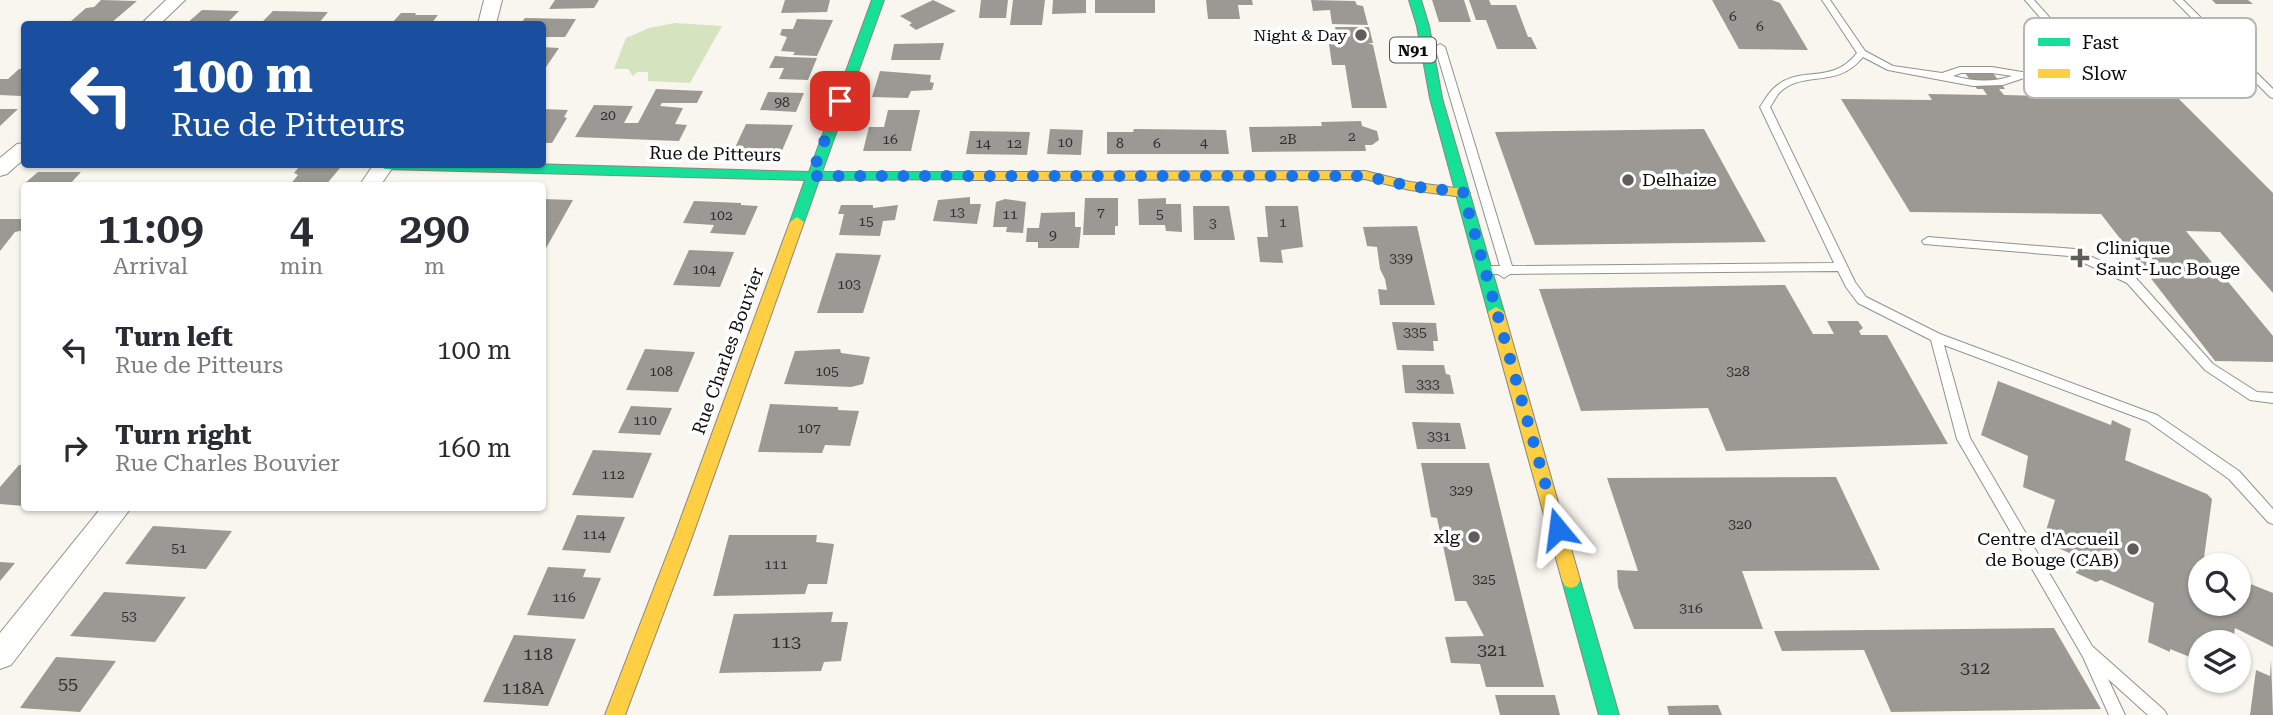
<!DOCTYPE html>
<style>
:root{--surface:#fff;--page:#f2f2f3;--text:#2b2b33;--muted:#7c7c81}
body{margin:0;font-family:"Roboto Serif",serif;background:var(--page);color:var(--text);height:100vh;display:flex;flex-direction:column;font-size:26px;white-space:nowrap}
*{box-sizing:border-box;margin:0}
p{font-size:23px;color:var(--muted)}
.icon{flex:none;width:38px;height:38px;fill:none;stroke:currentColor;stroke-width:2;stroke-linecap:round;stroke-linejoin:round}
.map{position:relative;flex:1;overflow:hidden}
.details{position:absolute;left:21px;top:182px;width:525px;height:329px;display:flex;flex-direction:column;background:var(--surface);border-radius:7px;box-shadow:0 2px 5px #0004}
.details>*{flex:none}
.guide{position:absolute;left:21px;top:21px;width:525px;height:147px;border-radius:7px;box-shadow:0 2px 5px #0004;background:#1a4fa0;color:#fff;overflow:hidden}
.buttons{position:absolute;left:2188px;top:553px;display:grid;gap:14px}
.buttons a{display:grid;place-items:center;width:63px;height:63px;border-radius:50%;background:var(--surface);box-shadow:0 2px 5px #0004;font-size:35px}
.pin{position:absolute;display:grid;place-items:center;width:60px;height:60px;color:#fff;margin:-30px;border-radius:14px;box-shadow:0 4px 10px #0006}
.me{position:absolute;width:77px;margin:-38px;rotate:344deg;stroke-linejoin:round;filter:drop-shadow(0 0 5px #0008)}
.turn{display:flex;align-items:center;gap:24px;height:147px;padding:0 35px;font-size:32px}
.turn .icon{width:91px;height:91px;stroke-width:2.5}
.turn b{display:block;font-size:49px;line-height:60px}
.eta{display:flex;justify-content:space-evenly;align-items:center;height:119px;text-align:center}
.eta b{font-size:42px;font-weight:600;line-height:49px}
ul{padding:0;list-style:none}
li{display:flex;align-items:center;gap:21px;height:98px;padding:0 35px}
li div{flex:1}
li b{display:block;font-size:26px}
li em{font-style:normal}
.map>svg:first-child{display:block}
.forest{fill:#d5e3bf}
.building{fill:#9c9995}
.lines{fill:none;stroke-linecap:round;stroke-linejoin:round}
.lane-casing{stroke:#92918e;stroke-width:2}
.street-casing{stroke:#92918e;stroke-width:2}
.fast-casing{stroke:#898784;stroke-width:2}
.slow-casing{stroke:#898784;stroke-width:2}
.lane{fill:#fefefd;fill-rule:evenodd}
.street{fill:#fefefd;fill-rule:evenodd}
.fast{fill:#16e098;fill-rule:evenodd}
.slow{fill:#ffcf43;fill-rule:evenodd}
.route{stroke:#1a73e8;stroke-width:12;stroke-dasharray:0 21.6}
.poi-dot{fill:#5e5d5b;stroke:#fff;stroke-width:2.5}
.labels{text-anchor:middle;stroke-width:7;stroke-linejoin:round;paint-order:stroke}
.number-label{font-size:14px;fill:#2f2e2e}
.far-poi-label{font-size:16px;fill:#0b0b0b;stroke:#fff;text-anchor:end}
.shield{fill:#fff;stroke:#545454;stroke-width:2}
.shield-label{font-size:16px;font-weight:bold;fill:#0b0b0b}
.street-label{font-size:18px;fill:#0b0b0b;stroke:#fff}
.poi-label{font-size:18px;fill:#0b0b0b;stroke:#fff;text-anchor:start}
.near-number-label{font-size:18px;fill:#2f2e2e}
.key{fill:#fff;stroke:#b6b6b6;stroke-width:2}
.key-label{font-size:19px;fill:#0b0b0b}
</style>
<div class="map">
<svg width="2273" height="715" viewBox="0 0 2273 715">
<rect width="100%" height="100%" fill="#f9f6ef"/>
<!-- forest -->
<path class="forest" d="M675,23L722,26L690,83L648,81V72H637L633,76L628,69H614L626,38L649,28Z"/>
<!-- building -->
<path class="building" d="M101,0L137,1L111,23L70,22L86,8L94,7Z
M555,0H599L594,8L549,9Z
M785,0H830L827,12L781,13Z
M933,0L956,11L916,30L909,25L912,23L900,16Z
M981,0H1008L1006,18H979Z
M1013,0H1045L1042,25H1010Z
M1053,0H1086V13L1052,14Z
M1095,0H1155V13H1095Z
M1206,0H1252L1253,5H1238L1240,19H1208Z
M1311,0L1355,1L1357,5L1363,6L1368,25L1332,24L1330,10L1313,11Z
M1432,0H1464L1471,22H1439Z
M1469,0H1489L1491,5H1516L1528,37H1531L1537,49H1497L1486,20H1476Z
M1712,0H1772L1780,3L1808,50L1739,49Z
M2212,0H2248L2253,4H2216Z
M202,10L239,11L226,24H186Z
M273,11L328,12L318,24H260Z
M401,13H416L415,15H438L431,24H391Z
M525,18L576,19L565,37H542V24H520Z
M797,19L833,20L817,56L793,55L795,52L781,51L787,37L780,35L782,29H793Z
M1335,27H1369L1373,43H1368L1373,45L1387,108H1352L1345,65H1332L1329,44H1333L1332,35H1337Z
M944,43L940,60H891L894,44Z
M542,47L559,48L542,73Z
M775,56L789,57L817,58L808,80L779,79L784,68H769Z
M19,69H24V93L21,96L0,95V79H8Z
M880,71L931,75L930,82L934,83L932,90L911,91L908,98L872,97Z
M1965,73H1993L2005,89H1999L2004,95L2043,96L2036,87H2167L2273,193V293L2220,232L2186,231L2273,336V362L2215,361L2101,214L1910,212L1841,99L1932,100L1928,94L1987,95L1983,89H1977Z
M656,89L703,91L697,103H662L660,106L683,108L675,124L687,125L679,141L575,137L594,105L633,106L624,123H638Z
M768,92L804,93L796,112L760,110Z
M0,109H18L0,126Z
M542,109L568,110L564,117L567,118L552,143H542Z
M888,110H920L911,151H863L869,127H884Z
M1361,121L1362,126L1377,131L1379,140L1372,145H1365L1366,151L1252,152L1249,127L1322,126L1321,122Z
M746,124L793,125L781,153L733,152Z
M1050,129L1083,130L1081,155L1047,154Z
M1134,129L1226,130L1229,154H1107V132H1133Z
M1704,129L1766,242L1535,245L1495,132Z
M970,131L1030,132L1027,155L966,154Z
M299,167L340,168L325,186H289L298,175L294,173Z
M38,172H81L70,184L64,186L25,183Z
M970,197V204H981L977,224L933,221L938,200Z
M1085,198H1118V226H1115V235H1083Z
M1166,198V204H1181L1182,232L1166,231L1165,225H1139L1138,199Z
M542,199L573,200L545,250H542Z
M1005,199L1026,202L1023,233L1006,232L1007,227H993L996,202Z
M694,201L741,203V205L758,206L745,235L710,233L714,225L683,223Z
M841,205H873V208L898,205L895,220L883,221L880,236L839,235L844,214H838Z
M1193,206H1229L1235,240H1194Z
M1265,206H1298L1303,247L1281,250L1283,263L1260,262L1257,237H1268Z
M1075,212V227H1081L1079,248H1038V242H1026L1027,228H1039L1041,213Z
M0,219H24V230L15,232L0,251Z
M1417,226L1435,305H1380L1378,289L1387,290L1385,279L1380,269L1377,247L1367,246L1363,227Z
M689,250L734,252L720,287L673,285Z
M836,253L881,255L863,313H817Z
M1785,285L1813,334H1834L1827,321H1858L1863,328L1859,331L1861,335H1887L1948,444L1726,451L1708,408L1581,411L1539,289Z
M1392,322L1436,323L1438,341H1433L1434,351L1397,350Z
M645,349L695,352L678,392L626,390Z
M840,349L841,353L870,357L863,384L851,387L784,384L795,351Z
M1402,365H1444L1446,374L1450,375L1454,394L1405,393Z
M1998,381L2111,425L2112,420L2131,429L2125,460L2207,494L2212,499L2203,565H2200V604H2238V579L2273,593V647L2235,628L2233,642H2200V661L2170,649V652L2148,642L2154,603L2101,580L2096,582L2076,573L2078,557L2043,541L2055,500L2023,487L2028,456L1981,435Z
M770,404L838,407V410L859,411L850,446L825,445L822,453L758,452Z
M631,406L672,408L660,435L618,433Z
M1412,422L1460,423L1466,449H1417Z
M593,450L652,453L633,498L572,495Z
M1421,463H1489L1544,687H1486L1480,664L1451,663L1445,637L1484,636L1466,601H1455L1437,518L1431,517Z
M19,465H24V506L0,504V487Z
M1836,477L1880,570L1742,571L1763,629H1634L1618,587L1617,570L1638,571L1607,478Z
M577,515L625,517L610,553L562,550Z
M153,526L232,531L206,569L125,564Z
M729,535H817L816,542L834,544L827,584H808L805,594L713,596Z
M0,562L15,563L0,581Z
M548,567L586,569L583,577L601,578L584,619L527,615Z
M104,592L186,597L155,642L70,636Z
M833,612L831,622H848L841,661L824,662L821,671L719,673L734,614Z
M2054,628L2101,709L1891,712L1864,650L1782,651L1774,631Z
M514,635L576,639L548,706L483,702Z
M56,657L116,661L80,712L20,708Z
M2271,660L2273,715H2250L2256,670L2270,676Z
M1495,695H1555L1560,715H1500Z
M1718,705L1722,715H1669L1667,706Z"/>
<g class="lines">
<defs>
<path id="lane" d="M1822,0H1830L1865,51L1893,66L1942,73L1960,67H1992L2022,72H2081L2077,60L2025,0H2034L2085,57L2092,75L2090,77L2024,78L2003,85L1973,86L1888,70L1863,57C1837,90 1803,69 1779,93C1776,97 1773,103 1770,107L1855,282L1866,297L1940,334L2157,415L2239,471L2273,509V524L2268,522L2229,479L2147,421L1944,345L1970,438L2092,646L2164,710L2167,715H2148L2108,679L2125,715H2109L2083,657L1957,439L1931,340L1858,303L1846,287L1838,271L1510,274L1504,278L1498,274H1485L1479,270L1485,266H1500L1435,47L1440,44L1445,47L1512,266L1834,263L1760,107C1764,101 1768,94 1773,89C1799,63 1830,87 1857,53ZM1961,73H1992L2012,76C1992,83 1972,81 1953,76Z
M2174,0H2183L2273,89V98L2270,97Z
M1928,237L2075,249L2135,277L2213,364L2257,392L2273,393V403L2250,400L2205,370L2127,283L2069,256L1924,244L1922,241Z"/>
<path id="street" d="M166,0H185L160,24H141Z
M484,0H502L496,24H478Z
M24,143V159L7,174L0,176V158L17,144Z
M374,164H395L380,186H359Z
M101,508H131L11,665L0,669V633Z"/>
<path id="fast" d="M872,0H884L822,172H970L977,176L975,179L819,180L804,222L797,227L790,222L805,180L385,169L378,165L530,164L809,172Z
M1409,0H1421L1429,26L1442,98L1504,312L1496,317L1488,312L1430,98L1417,26Z
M1571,572L1577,574L1580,580L1619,715H1599L1562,580L1565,574Z"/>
<path id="slow" d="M1365,171L1410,182L1463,189L1470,193L1463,197L1410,190L1365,179L970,180L963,176L970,172Z
M797,217L804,222L692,537L625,715H605L674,537L790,222Z
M1496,307L1504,312L1580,580L1577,586L1571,588L1565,586L1562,580L1488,312Z"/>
</defs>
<!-- lane casing -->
<use href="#lane" class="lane-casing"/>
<!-- street casing -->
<use href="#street" class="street-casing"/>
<!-- fast casing -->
<use href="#fast" class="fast-casing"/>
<!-- slow casing -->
<use href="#slow" class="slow-casing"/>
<!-- lane -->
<use href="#lane" class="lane"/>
<!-- street -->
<use href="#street" class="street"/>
<!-- fast -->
<use href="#fast" class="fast"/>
<!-- slow -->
<use href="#slow" class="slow"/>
</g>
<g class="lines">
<!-- route -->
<path class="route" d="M840,101L811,176H1365L1410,186L1463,192L1558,529"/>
</g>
<!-- markers -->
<g class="poi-dot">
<circle cx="1361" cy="35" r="7"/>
<circle cx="1628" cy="180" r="7"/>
<path d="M2076.5 247.5h7v7h7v7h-7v7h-7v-7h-7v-7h7z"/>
<circle cx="1474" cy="537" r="7"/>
<circle cx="2133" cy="549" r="7"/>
</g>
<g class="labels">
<!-- number labels -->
<g class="number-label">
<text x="1733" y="21">6</text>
<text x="1760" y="31">6</text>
<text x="782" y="107">98</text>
<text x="608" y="120">20</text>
<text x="1352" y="141">2</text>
<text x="890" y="144">16</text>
<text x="1288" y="144">2B</text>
<text x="1065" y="147">10</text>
<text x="1204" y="147">4</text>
<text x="983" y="148">14</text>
<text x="1014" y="148">12</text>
<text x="1120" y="148">8</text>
<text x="1157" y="148">6</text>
<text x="957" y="217">13</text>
<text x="1101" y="217">7</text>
<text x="1010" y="219">11</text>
<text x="1160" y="219">5</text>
<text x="721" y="220">102</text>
<text x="866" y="226">15</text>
<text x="1283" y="227">1</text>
<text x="1213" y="228">3</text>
<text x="1053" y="240">9</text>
<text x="1401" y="263">339</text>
<text x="704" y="274">104</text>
<text x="849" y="289">103</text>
<text x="1415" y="337">335</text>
<text x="661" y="376">108</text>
<text x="827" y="376">105</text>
<text x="1738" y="376">328</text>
<text x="1428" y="389">333</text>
<text x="645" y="425">110</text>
<text x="809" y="433">107</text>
<text x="1439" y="441">331</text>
<text x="613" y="479">112</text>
<text x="1461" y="495">329</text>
<text x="1740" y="529">320</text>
<text x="594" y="539">114</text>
<text x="179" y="553">51</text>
<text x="776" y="569">111</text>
<text x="1484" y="584">325</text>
<text x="564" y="602">116</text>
<text x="1691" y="613">316</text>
<text x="129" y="621">53</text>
</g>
<!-- far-poi labels -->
<g class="far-poi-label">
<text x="1347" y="41">Night &amp; Day</text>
</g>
<!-- shield labels -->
<rect class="shield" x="1390" y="37.5" width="46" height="25" rx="5"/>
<g class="shield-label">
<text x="1413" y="56">N91</text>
</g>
<!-- street labels -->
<g class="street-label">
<text transform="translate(715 154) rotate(1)" y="6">Rue de Pitteurs</text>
<text transform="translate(728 351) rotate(-70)" y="6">Rue Charles Bouvier</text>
</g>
<!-- poi labels -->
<g class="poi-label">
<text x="1642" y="186">Delhaize</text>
<text x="2096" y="254">Clinique<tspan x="2096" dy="21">Saint-Luc Bouge</tspan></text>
<text x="1460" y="543" text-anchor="end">xlg</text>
<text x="2119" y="545" text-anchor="end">Centre d'Accueil<tspan x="2119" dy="21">de Bouge (CAB)</tspan></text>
</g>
<!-- near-number labels -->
<g class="near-number-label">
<text x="786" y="648">113</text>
<text x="1492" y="656">321</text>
<text x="538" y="660">118</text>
<text x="1975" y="674">312</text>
<text x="68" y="690">55</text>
<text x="523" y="694">118A</text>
</g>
</g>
<!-- legend -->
<rect x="2024" y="18" width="232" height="80" rx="10" class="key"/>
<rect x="2038" y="38" width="32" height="8" fill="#16e098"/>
<rect x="2038" y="69" width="32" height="9" fill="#ffcf43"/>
<g class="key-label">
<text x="2082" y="49">Fast</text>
<text x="2082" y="80">Slow</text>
</g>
</svg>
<div class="buttons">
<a><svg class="icon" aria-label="search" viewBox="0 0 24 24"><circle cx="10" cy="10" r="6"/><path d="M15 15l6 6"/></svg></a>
<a><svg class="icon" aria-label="layers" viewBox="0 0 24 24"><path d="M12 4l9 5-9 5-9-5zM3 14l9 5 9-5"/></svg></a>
</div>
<div class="pin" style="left:840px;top:101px;background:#d93025"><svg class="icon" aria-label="arrive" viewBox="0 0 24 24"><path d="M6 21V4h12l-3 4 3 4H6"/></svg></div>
<svg class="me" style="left:1558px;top:529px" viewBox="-20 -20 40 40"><path d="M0-17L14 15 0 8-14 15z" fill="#1a73e8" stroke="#fff" stroke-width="4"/></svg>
<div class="guide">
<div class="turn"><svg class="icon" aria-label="left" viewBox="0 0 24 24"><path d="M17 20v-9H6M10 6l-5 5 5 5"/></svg><div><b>100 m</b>Rue de Pitteurs</div></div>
</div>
<section class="details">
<div class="eta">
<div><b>11:09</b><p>Arrival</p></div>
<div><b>4</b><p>min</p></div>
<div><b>290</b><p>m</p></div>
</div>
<ul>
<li><svg class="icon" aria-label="left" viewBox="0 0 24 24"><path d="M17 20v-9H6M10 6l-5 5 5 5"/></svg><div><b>Turn left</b><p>Rue de Pitteurs</p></div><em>100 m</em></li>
<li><svg class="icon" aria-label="right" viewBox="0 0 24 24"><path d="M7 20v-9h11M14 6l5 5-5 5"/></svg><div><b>Turn right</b><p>Rue Charles Bouvier</p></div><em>160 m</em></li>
</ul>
</section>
</div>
